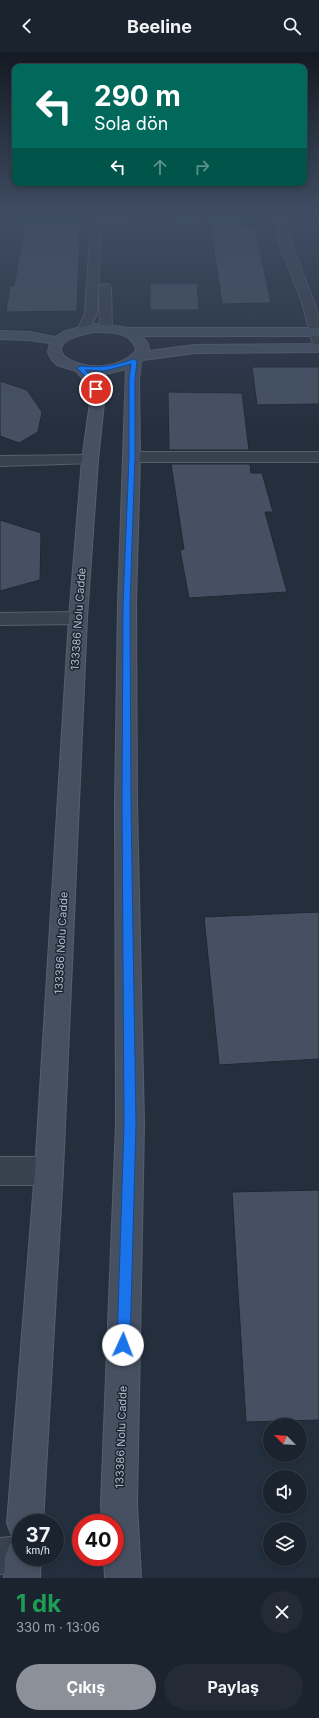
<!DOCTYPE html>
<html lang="tr">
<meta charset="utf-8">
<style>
:root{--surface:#1b232e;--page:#242b36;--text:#f1f3f6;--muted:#a0a4aa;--line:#39404a;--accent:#8c9099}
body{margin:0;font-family:Inter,sans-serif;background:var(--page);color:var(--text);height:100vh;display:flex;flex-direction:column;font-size:15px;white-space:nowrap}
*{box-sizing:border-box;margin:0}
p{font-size:13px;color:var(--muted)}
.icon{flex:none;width:22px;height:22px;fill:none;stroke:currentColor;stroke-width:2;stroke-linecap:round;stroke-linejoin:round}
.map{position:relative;height:1526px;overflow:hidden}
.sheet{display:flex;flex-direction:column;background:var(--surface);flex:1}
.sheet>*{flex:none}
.guide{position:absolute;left:12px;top:12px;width:295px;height:122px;border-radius:8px;box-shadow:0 2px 6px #0003,0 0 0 1px var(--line);background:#00695c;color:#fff;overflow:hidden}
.needle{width:26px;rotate:294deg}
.fabs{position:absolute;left:263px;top:1366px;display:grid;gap:8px}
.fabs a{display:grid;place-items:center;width:44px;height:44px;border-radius:50%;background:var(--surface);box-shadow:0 2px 6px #0003,0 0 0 1px var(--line);font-size:20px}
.speed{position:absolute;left:12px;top:1462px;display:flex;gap:8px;font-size:20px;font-weight:700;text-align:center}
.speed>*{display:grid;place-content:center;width:52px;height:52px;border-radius:50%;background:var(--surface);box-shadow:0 2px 6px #0003,0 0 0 1px var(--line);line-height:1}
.speed small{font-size:10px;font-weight:400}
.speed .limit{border:6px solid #d22;background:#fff;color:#111}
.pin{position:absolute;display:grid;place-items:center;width:34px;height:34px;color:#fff;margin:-17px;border:2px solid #fff;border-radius:50%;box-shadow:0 1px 4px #0007}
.me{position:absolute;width:44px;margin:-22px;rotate:2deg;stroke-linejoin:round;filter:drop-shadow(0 0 3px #0008)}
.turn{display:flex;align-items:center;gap:14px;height:84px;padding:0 16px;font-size:18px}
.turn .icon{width:52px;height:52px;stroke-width:2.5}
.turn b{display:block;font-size:28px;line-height:34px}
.lanes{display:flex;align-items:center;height:38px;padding:0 16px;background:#0003;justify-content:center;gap:20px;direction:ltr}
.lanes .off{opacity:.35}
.round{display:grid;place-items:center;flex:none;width:42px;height:42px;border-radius:21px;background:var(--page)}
.overview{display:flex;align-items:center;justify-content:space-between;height:68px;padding:0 16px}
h1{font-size:24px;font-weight:700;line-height:30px;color:#1e9e55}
.cta{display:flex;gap:8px;margin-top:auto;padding:8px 16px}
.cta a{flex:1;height:46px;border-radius:24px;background:var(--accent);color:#fff;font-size:16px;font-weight:700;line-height:46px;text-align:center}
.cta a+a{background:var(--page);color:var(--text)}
header{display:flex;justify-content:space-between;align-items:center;height:52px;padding:0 16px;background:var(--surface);font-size:18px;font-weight:700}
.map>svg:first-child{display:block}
.building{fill:#455162;stroke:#1f2835}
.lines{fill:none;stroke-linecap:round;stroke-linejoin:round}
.street-casing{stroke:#565f6c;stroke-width:2}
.secondary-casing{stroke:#565f6c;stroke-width:2}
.street{fill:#38414e;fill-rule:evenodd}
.secondary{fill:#465061;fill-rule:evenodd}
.route{fill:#1a73e8;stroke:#114b97}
.labels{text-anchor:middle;stroke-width:3;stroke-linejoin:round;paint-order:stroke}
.street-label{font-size:11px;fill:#b4bcc9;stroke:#1d2633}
</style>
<header><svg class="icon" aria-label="back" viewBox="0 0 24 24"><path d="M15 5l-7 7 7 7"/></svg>Beeline<svg class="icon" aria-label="search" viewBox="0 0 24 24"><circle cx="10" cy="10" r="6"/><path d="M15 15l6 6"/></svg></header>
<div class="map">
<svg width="319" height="1526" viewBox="0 0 319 1526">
<rect width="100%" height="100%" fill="#242f3e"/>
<!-- building -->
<path class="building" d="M210,170H242L243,175H255L271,251L222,252Z
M25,171H80L77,259L6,260L10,234H14Z
M150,231H197L199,258H150Z
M252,315H319V352L257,353Z
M0,329L27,338L42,360L38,380L19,391L0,384Z
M168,340L242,341L249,398H169Z
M171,412H250L251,421H262L273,460H265L287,540L189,546L180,498L184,497Z
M0,468L41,481L40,528L0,539Z
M319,860V1007L219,1013L204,865Z
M319,1138V1368L246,1370L232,1140Z"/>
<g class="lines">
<defs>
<path id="street" d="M100,163H284L294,199L314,250L319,268V296L314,295L313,292L302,250L282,199L275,168L106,169L101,173L97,262L87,281H79L77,278L85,262L91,172Z
M105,232L109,233L111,236L112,276L110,279H102L100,276L99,236L101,233Z
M132,400H319V410H132L127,408L124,405L127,402Z
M90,403L95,405L98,408L95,411L0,414V404Z
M78,560L84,562L87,566L84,570L78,572L0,573V561Z
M0,1105H49L59,1109L63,1119L59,1129L49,1133H0Z
M21,1484V1505H38L34,1515L21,1520L0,1522V1486Z"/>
<path id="secondary" d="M94,272L108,273L128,276H319V284H142L148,292L149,299L195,293L319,292V300L195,301L143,308L141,310L139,328L140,405L136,552L137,752L144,1072L137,1451L141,1526H105L104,1505H115V1471H102L101,1451L116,1072L115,752L118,552L126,317L106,322H93L103,337L104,351L98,408L87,566L63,1119L43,1471H21V1487L12,1484L7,1471L35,1119L69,566L82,408L90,351L89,337L84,328L76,319L57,313L52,308L48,300L50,291L29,288L0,287V279L29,280L55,285L65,279ZM94,280C110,280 133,279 136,299C102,337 13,294 94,280Z
M21,1488V1505H41L40,1526H4L5,1505L10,1492Z"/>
</defs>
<!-- street casing -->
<use href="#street" class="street-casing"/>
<!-- secondary casing -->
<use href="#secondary" class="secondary-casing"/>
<!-- street -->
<use href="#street" class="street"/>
<!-- secondary -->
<use href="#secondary" class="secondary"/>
</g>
<!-- sky -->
<linearGradient id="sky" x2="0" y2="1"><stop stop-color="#141a22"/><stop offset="0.43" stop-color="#3f4d63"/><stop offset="1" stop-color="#3f4d63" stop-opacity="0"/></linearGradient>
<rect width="319" height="377" fill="url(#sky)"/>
<!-- route -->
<path class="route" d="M134,307L137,309L135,328V405L130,552L131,752L136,1072L130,1293L128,1298L123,1300L119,1298L117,1293L124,1072L122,752L123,552L129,405V328L131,312L104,319L85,318L91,324L99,337L96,339L94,338L87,326L77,316L80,314C103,316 113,314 134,307Z"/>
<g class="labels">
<!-- street labels -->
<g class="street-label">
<text transform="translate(78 567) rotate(-86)" y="4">133386 Nolu Cadde</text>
<text transform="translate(61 891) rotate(-87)" y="4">133386 Nolu Cadde</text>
<text transform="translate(121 1385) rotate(-88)" y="4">133386 Nolu Cadde</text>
</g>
</g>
</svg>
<div class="fabs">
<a><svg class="needle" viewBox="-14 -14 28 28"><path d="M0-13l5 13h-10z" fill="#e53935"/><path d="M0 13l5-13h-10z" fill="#a0a4aa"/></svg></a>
<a><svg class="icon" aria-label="sound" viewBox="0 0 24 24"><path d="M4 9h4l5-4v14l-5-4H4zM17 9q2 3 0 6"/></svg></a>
<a><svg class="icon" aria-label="layers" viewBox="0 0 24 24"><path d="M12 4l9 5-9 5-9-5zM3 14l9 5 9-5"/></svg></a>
</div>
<div class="speed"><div>37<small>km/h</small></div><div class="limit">40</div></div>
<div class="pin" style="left:96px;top:337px;background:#d93025"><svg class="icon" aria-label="arrive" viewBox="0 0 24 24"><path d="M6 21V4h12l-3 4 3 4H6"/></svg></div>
<svg class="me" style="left:123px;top:1293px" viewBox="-20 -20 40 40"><circle r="19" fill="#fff"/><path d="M0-13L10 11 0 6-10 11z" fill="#1a73e8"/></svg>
<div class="guide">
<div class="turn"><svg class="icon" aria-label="left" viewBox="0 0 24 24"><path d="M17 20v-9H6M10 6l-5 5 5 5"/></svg><div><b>290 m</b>Sola dön</div></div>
<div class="lanes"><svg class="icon" aria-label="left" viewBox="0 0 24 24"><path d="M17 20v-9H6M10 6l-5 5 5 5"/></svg><svg class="icon off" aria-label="ahead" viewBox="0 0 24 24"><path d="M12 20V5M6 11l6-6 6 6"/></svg><svg class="icon off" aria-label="right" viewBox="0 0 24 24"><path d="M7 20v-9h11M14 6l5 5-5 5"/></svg></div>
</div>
</div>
<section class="sheet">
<div class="overview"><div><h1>1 dk</h1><p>330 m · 13:06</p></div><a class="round"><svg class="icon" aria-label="close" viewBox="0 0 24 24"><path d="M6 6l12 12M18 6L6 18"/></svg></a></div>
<div class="cta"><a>Çıkış</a><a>Paylaş</a></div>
</section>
